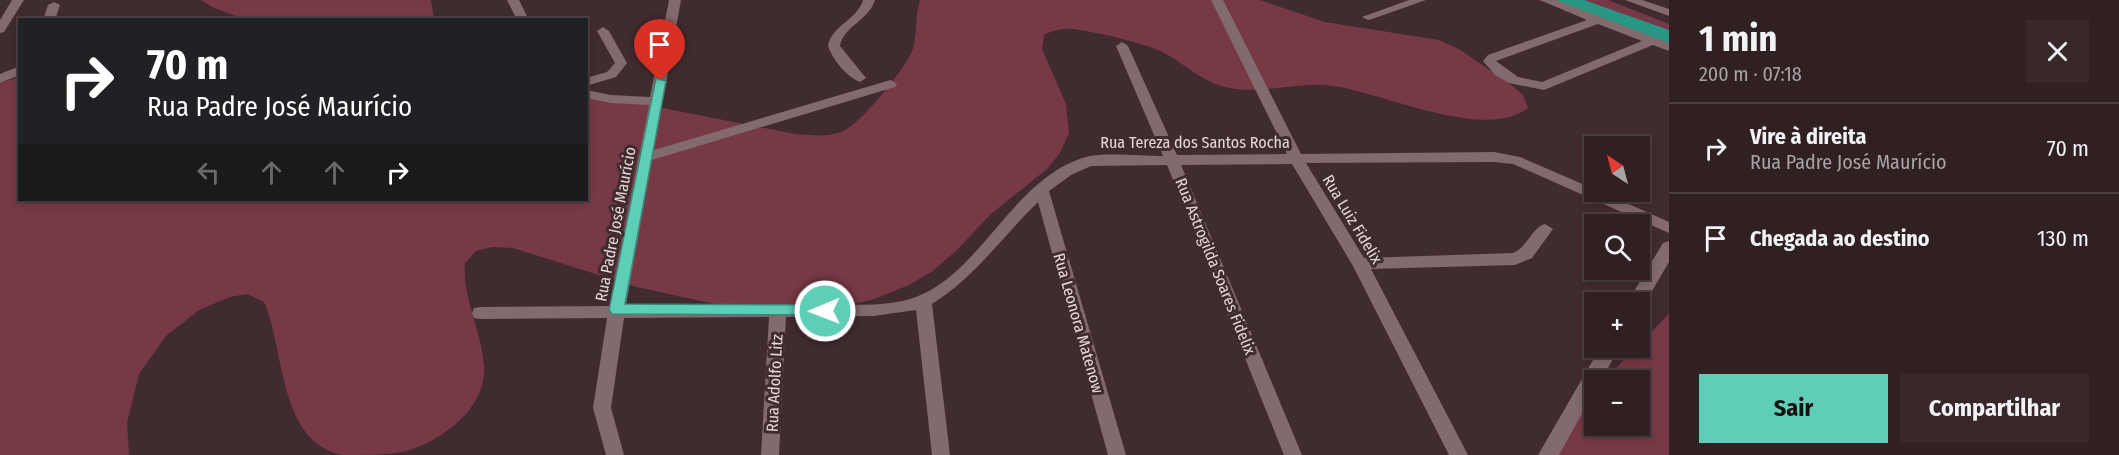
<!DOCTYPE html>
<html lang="pt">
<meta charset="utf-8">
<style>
:root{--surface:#302022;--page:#38282a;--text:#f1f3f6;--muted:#a8a3a5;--line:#4b3e40;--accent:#5eceb7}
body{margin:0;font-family:"Fira Sans Condensed",sans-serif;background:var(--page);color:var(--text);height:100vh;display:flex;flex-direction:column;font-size:22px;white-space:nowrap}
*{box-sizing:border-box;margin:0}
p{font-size:20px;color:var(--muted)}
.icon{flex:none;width:33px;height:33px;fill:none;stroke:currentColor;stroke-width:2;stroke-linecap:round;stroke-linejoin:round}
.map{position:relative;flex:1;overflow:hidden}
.sheet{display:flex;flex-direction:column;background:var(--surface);width:450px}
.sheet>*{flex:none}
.guide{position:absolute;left:18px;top:18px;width:570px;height:183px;border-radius:0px;box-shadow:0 3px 9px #0003,0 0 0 2px var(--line);background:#202124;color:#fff;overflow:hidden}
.needle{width:39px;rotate:324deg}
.controls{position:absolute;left:1584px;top:136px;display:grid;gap:12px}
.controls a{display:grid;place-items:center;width:66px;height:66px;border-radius:0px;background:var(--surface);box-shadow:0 3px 9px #0003,0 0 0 2px var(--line);font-size:30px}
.pin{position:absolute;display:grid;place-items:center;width:51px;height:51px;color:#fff;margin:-62px -26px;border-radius:50% 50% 50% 0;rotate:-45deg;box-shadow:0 0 6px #0007}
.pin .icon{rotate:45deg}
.me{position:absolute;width:66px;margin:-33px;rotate:269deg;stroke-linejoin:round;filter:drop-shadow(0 0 4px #0008)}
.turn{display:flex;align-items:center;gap:21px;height:126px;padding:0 30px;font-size:27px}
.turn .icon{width:78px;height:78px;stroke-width:2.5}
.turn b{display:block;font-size:42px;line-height:51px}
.lanes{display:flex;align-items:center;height:57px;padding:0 30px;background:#0003;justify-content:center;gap:30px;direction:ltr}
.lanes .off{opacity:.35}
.round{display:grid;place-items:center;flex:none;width:63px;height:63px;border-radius:0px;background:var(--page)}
.overview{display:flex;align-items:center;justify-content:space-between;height:102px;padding:0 30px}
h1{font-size:36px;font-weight:700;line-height:45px}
.cta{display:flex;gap:12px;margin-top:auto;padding:12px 30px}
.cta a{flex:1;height:69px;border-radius:0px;background:var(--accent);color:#111;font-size:24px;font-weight:700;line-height:69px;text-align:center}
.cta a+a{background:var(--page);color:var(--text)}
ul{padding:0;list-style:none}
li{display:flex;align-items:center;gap:18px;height:90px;padding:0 30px;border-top:2px solid var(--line)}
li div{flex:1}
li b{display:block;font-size:22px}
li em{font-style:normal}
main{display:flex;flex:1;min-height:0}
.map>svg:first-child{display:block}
.green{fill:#773945}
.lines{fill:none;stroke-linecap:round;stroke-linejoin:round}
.river{fill:#299683;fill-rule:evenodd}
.minor{fill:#826a6d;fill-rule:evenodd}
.tertiary{fill:#826a6d;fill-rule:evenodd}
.route{fill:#5eceb7;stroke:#3d8677;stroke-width:1.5}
.labels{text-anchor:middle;stroke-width:6;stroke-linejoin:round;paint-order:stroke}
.street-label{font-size:16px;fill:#e5d7d9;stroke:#402b2e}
</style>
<main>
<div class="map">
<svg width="1669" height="455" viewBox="0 0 1669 455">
<rect width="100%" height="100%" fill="#402b2e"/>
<!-- green -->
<path class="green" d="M201,0H431L434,19H243L212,7Z
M920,0H1260L1325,22L1439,40L1459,49L1510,84L1523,95L1528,108C1481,143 1378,89 1325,85C1292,83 1253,96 1221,86C1199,79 1186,65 1166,54C1150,44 1089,30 1070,29C1060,29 1053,30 1044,35L1042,49L1066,104L1069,133L1060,153L1047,169L991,214L957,250L933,271L909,285L874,299L842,307L738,309L637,287L513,248L492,247L476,251L465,263C462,298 482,331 484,366C487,409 440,442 403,452C384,455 363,455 343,455C278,443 285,349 264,302L247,294L230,297L199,310L166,336L139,374L127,423L129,455H0V83L19,77L20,200H586L587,93L795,134C811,135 830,138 845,130C861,123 911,63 914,45C917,30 915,16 920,0Z
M1538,0H1608L1669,24V47Z
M1669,314V455H1556L1576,412L1594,391V426H1640V381H1604L1635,348H1640V343Z"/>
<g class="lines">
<!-- river -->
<path class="river" d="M1551,0H1584L1669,30V46L1609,27L1555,5Z"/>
<!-- minor -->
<path class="minor" d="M12,0H24L4,32L0,33V20Z
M507,0H519L529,20H517Z
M669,0H681L654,150L887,81L891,80L897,84L895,87L652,160L626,305C690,305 753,305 817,304C848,304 886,308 916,297C981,273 1014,177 1086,157C1105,152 1143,156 1163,156L1116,46L1122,42L1128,46L1177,155L1287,154L1211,0H1223L1301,154L1494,152L1520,157L1594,189V192H1602L1669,222V233L1513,164L1494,162L1306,163L1364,258L1513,253C1528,247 1531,228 1545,224L1553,229L1532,258L1515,265L1371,269L1468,455H1449L1353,266L1292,164L1181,165L1302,455H1284L1167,165L1091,166L1071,175L1049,191L1126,455H1108L1038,202C1002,237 975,277 932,304L950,455H932L916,310L873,316L786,317L779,455H761L769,317L624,318L611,408L624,455H606L593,408L607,318L480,319L474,318L472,313L474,308L480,307L610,306L649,105L611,103L586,98V90L611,95L650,97Z
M863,0H875C869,20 843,27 840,46L866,78L860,82C848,78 832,59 828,46C831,26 858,19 863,0Z
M1409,0H1426L1372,19L1368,20L1362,17Z
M1540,0H1556L1669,43V51L1653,45L1544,90L1509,83L1495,75L1483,61L1488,55L1587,20ZM1598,24L1642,41L1542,82L1518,77L1496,61Z
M1625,0H1642L1669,9V16Z
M54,2L60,5L55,20H43L48,5Z
M603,27L609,31L627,63L616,77L586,86V78L607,72L615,63L597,31Z
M20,66V75L0,83V74Z"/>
<!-- tertiary -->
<path class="tertiary" d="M1669,241V262L1642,308L1640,309V303H1627L1663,243Z
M1600,348H1619L1601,381H1594V392L1559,455H1538Z"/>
</g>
<!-- route -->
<path class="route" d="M656,78L666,81L625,304L825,305L831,307L833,311L831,315L612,314L609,310Z"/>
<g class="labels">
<!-- street labels -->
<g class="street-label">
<text x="1195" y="148">Rua Tereza dos Santos Rocha</text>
<text transform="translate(1353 219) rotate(59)" y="6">Rua Luiz Fidelix</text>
<text transform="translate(615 224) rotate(-79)" y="6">Rua Padre José Maurício</text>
<text transform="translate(1216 266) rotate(68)" y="6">Rua Astrogilda Soares Fidelix</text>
<text transform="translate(1079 323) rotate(74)" y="6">Rua Leonora Matenow</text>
<text transform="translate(774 383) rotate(-87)" y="6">Rua Adolfo Litz</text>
</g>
</g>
</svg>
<div class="controls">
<a><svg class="needle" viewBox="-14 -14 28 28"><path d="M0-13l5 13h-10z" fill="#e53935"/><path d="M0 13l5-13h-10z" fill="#a8a3a5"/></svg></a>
<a><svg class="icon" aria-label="search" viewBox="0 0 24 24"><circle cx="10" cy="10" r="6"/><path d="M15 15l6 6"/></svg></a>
<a>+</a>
<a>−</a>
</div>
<div class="pin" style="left:660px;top:81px;background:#d93025"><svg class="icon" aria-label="arrive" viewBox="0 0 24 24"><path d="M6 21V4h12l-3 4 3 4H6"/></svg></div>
<svg class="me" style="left:825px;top:311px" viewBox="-20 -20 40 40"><circle r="17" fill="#5eceb7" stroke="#fff" stroke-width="3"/><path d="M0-11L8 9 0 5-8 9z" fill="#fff"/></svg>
<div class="guide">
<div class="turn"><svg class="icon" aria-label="right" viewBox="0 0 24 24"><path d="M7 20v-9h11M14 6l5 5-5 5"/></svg><div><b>70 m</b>Rua Padre José Maurício</div></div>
<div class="lanes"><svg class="icon off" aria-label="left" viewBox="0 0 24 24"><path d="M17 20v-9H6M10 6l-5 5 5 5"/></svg><svg class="icon off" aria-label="ahead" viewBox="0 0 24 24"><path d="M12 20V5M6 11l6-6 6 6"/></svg><svg class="icon off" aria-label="ahead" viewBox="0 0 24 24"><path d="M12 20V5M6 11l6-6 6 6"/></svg><svg class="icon" aria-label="right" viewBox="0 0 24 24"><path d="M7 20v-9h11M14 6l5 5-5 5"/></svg></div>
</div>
</div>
<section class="sheet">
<div class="overview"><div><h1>1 min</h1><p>200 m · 07:18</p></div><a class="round"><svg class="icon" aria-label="close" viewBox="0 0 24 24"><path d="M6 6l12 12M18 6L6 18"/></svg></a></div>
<ul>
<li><svg class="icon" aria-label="right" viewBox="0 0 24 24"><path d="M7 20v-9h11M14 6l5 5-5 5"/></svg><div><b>Vire à direita</b><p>Rua Padre José Maurício</p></div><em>70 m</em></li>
<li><svg class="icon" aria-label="arrive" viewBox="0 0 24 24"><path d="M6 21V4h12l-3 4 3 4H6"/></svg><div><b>Chegada ao destino</b></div><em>130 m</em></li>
</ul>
<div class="cta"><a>Sair</a><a>Compartilhar</a></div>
</section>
</main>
